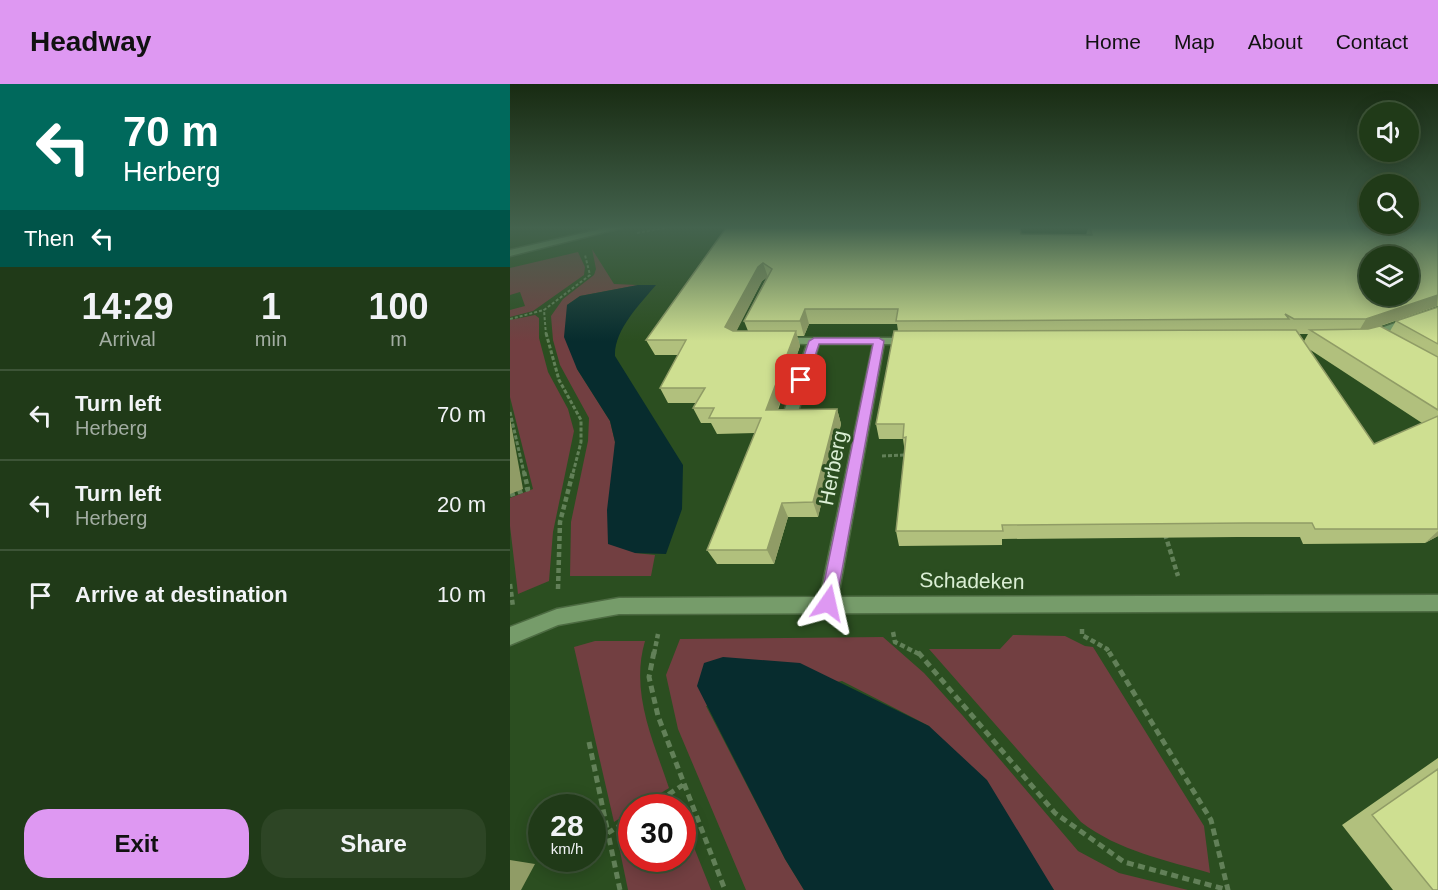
<!DOCTYPE html>
<style>
:root{--surface:#203a18;--page:#2d4525;--text:#f1f3f6;--muted:#a2ada2;--line:#3d5437;--accent:#de98f2}
body{margin:0;font-family:Helvetica,sans-serif;background:var(--page);color:var(--text);height:100vh;display:flex;flex-direction:column;font-size:22px;white-space:nowrap}
*{box-sizing:border-box;margin:0}
p{font-size:20px;color:var(--muted)}
.icon{flex:none;width:33px;height:33px;fill:none;stroke:currentColor;stroke-width:2;stroke-linecap:round;stroke-linejoin:round}
.map{position:relative;flex:1;overflow:hidden}
.panel{display:flex;flex-direction:column;background:var(--surface);width:510px}
.panel>*{flex:none}
.guide{background:#00695c;color:#fff;overflow:hidden}
.fabs{position:absolute;left:849px;top:18px;display:grid;gap:12px}
.fabs a{display:grid;place-items:center;width:60px;height:60px;border-radius:50%;background:var(--surface);box-shadow:0 3px 15px #0003,0 0 0 2px var(--line);font-size:30px}
.speed{position:absolute;left:18px;top:710px;display:flex;gap:12px;font-size:30px;font-weight:700;text-align:center}
.speed>*{display:grid;place-content:center;width:78px;height:78px;border-radius:50%;background:var(--surface);box-shadow:0 3px 15px #0003,0 0 0 2px var(--line);line-height:1}
.speed small{font-size:15px;font-weight:400}
.speed .limit{border:9px solid #d22;background:#fff;color:#111}
.pin{position:absolute;display:grid;place-items:center;width:51px;height:51px;color:#fff;margin:-26px;border-radius:12px;box-shadow:0 3px 9px #0006}
.me{position:absolute;width:66px;margin:-33px;rotate:11deg;stroke-linejoin:round;filter:drop-shadow(0 0 4px #0008)}
.turn{display:flex;align-items:center;gap:21px;height:126px;padding:0 24px;font-size:27px}
.turn .icon{width:78px;height:78px;stroke-width:2.5}
.turn b{display:block;font-size:42px;line-height:51px}
.then{display:flex;align-items:center;height:57px;padding:0 24px;background:#0003;gap:12px;font-size:22px}
.eta{display:flex;justify-content:space-evenly;align-items:center;height:102px;text-align:center}
.eta b{font-size:36px;font-weight:700;line-height:42px}
.button{display:flex;gap:12px;margin-top:auto;padding:12px 24px}
.button a{flex:1;height:69px;border-radius:24px;background:var(--accent);color:#111;font-size:24px;font-weight:700;line-height:69px;text-align:center}
.button a+a{background:var(--page);color:var(--text)}
ul{padding:0;list-style:none}
li{display:flex;align-items:center;gap:18px;height:90px;padding:0 24px;border-top:2px solid var(--line)}
li div{flex:1}
li b{display:block;font-size:22px}
li em{font-style:normal}
header{display:flex;align-items:center;gap:36px;box-sizing:border-box;height:84px;padding:0 30px;background:var(--accent);color:#111}
header strong{font-size:28px}
nav{display:flex;gap:33px;margin-inline-start:auto;font-size:21px}
main{display:flex;flex:1;min-height:0}
.map>svg:first-child{display:block}
.green{fill:#723f41}
.water{fill:#072c2e}
.lines{fill:none;stroke-linecap:round;stroke-linejoin:round}
.minor-casing{stroke:#4d6b42;stroke-width:3}
.path-far3{stroke:#628058;stroke-width:2;stroke-dasharray:3 2;stroke-linecap:butt}
.path-far2{stroke:#628058;stroke-width:3;stroke-dasharray:4 2;stroke-linecap:butt}
.path-far1{stroke:#628058;stroke-width:4.5;stroke-dasharray:5 3;stroke-linecap:butt}
.path{stroke:#628058;stroke-width:5;stroke-dasharray:7 4.5;stroke-linecap:butt}
.minor{fill:#769c6a;fill-rule:evenodd}
.wall{fill:#b1c07d;fill-rule:evenodd}
.shaded-wall{fill:#909c66}
.building{fill:#cedf91;stroke:#909c66;stroke-width:1.5;fill-rule:evenodd}
.route{fill:#de98f2;stroke:#90639d;stroke-width:1.5}
.labels{text-anchor:middle;stroke-width:6;stroke-linejoin:round;paint-order:stroke}
.street-label{font-size:21px;fill:#daeed4;stroke:#2b4e20}
</style>
<header>
<strong>Headway</strong>
<nav><a>Home</a><a>Map</a><a>About</a><a>Contact</a></nav>
</header>
<main>
<section class="panel">
<div class="guide">
<div class="turn"><svg class="icon" aria-label="left" viewBox="0 0 24 24"><path d="M17 20v-9H6M10 6l-5 5 5 5"/></svg><div><b>70 m</b>Herberg</div></div>
<div class="then">Then<svg class="icon" aria-label="left" viewBox="0 0 24 24"><path d="M17 20v-9H6M10 6l-5 5 5 5"/></svg></div>
</div>
<div class="eta">
<div><b>14:29</b><p>Arrival</p></div>
<div><b>1</b><p>min</p></div>
<div><b>100</b><p>m</p></div>
</div>
<ul>
<li><svg class="icon" aria-label="left" viewBox="0 0 24 24"><path d="M17 20v-9H6M10 6l-5 5 5 5"/></svg><div><b>Turn left</b><p>Herberg</p></div><em>70 m</em></li>
<li><svg class="icon" aria-label="left" viewBox="0 0 24 24"><path d="M17 20v-9H6M10 6l-5 5 5 5"/></svg><div><b>Turn left</b><p>Herberg</p></div><em>20 m</em></li>
<li><svg class="icon" aria-label="arrive" viewBox="0 0 24 24"><path d="M6 21V4h12l-3 4 3 4H6"/></svg><div><b>Arrive at destination</b></div><em>10 m</em></li>
</ul>
<div class="button"><a>Exit</a><a>Share</a></div>
</section>
<div class="map">
<svg width="928" height="806" viewBox="0 0 928 806">
<rect width="100%" height="100%" fill="#2b4e20"/>
<!-- green -->
<path class="green" d="M82,165L104,200L128,201L70,212L57,221L67,285L100,337L105,358L104,386L125,469L145,471L141,492H60L61,438L78,357L79,334L50,281L43,256L41,232L53,215L84,191L86,185Z
M68,168L75,183L74,191L23,227L0,233V226L15,222L10,208L0,211V184Z
M25,231L29,234V254L38,288L58,325L64,347L43,448L39,497L8,510L0,442V414L23,405L0,313V236Z
M503,551L555,552L575,562L583,563L694,742L700,789C655,776 609,767 571,738L419,565H490Z
M373,553L414,589L453,632L568,767L609,789L678,806H544L419,642L373,618L332,597L196,622L275,775L294,806H236L168,645L156,591L170,555Z
M85,557H135C120,608 143,656 159,704L128,723H122L121,727L104,738L64,563Z
M173,736L201,806H118L106,748L121,738L122,774H172Z"/>
<!-- water -->
<path class="water" d="M128,201H146C130,220 104,246 105,272L173,381L172,425L156,470L125,469L98,460L97,426L105,358L100,337L67,285L54,253L57,221L70,212Z
M213,573L290,579L419,642L477,696L544,806H294L275,775L187,602L194,579Z"/>
<g class="lines">
<defs>
<path id="minor" d="M95,144H111L0,172V166Z
M928,224V231L861,253L857,254L851,251Z
M270,254H402L408,257L402,260H374L328,513L928,511V527L109,530L48,541L0,561V543L47,525L109,514L310,513L363,260H309L286,334L279,338L272,334L297,260L266,259L264,257Z"/>
</defs>
<!-- minor casing -->
<use href="#minor" class="minor-casing"/>
<!-- path-far3 -->
<path class="path-far3" d="M127,149L155,144
M0,235L34,226
M36,251L34,226L80,191L75,171"/>
<!-- path-far2 -->
<path class="path-far2" d="M36,249L49,296L71,336V358L63,389
M0,328L14,389
M372,372L397,371"/>
<!-- path-far1 -->
<path class="path-far1" d="M0,411L18,405L14,388
M655,450L668,492
M0,500L3,523
M48,505L50,438L63,388
M572,545V551L597,565L600,570
M383,548L385,558L409,570
M144,570L148,550"/>
<!-- path -->
<path class="path" d="M144,568L139,593L148,632L215,806
M408,568L545,729L614,778L718,806L701,736L599,568
M79,658L98,749
M139,723L173,701
M110,806L98,749L122,734"/>
<!-- minor -->
<use href="#minor" class="minor"/>
</g>
<!-- wall -->
<path class="wall" d="M216,144L576,151L578,144H928V222L868,243L880,247L886,237L928,223V452L915,459L793,460L790,453H727L492,455V461L389,462L386,447L395,369L393,355H369L366,340L388,247L387,240H299L294,252H287L290,262L268,326L327,325L331,340L308,433H278L264,480H207L197,466L245,349L207,350L201,339H191L183,324L186,319H158L150,304L168,271H145L136,256ZM257,193L234,237L238,247H226L252,197ZM789,250H798L794,257ZM799,265L912,339L864,360Z
M928,674V806H883L832,741Z"/>
<!-- shaded-wall -->
<path class="shaded-wall" d="M253,179L258,193L252,197L221,258L215,243L248,183Z
M928,211L927,222L847,250L856,235Z
M295,225L299,240L294,252L290,237Z
M286,247L290,262L262,341L256,326Z
M327,325L331,340L308,433L303,418Z
M0,334L13,405L0,410Z
M272,419L278,433L264,480L257,466Z
M928,447V452L915,459Z
M0,776L25,780L11,806H0Z"/>
<!-- building -->
<path class="building" d="M216,144H510L511,150L582,151L580,144H928V211L856,235H784L775,230L779,235L386,237L388,225H295L290,237H234L262,185L253,179L248,183L215,243L223,247H286L256,326L327,325L303,418L272,419L257,466H197L251,334H199L204,324H183L195,304H150L176,256H136ZM860,172H898V212H860Z
M928,223V260L886,237Z
M870,242L928,273V326L800,246L858,245Z
M786,246L864,360L928,332V445H805L802,439H736L492,441L493,447H386L396,353L393,354L394,340H366L384,247Z
M928,685V806H923L862,731Z"/>
<!-- sky -->
<linearGradient id="sky" x2="0" y2="1"><stop stop-color="#182b12"/><stop offset="0.56" stop-color="#44634e"/><stop offset="1" stop-color="#44634e" stop-opacity="0"/></linearGradient>
<rect width="928" height="257" fill="url(#sky)"/>
<!-- route -->
<path class="route" d="M304,254H369L374,257L326,519L323,524L318,526L312,524L310,519L363,260H309L297,296L287,298L286,296L299,257Z"/>
<g class="labels">
<!-- street labels -->
<g class="street-label">
<text transform="translate(323 384) rotate(-79)" y="7">Herberg</text>
<text transform="translate(462 497) rotate(1)" y="7">Schadeken</text>
</g>
</g>
</svg>
<div class="fabs">
<a><svg class="icon" aria-label="sound" viewBox="0 0 24 24"><path d="M4 9h4l5-4v14l-5-4H4zM17 9q2 3 0 6"/></svg></a>
<a><svg class="icon" aria-label="search" viewBox="0 0 24 24"><circle cx="10" cy="10" r="6"/><path d="M15 15l6 6"/></svg></a>
<a><svg class="icon" aria-label="layers" viewBox="0 0 24 24"><path d="M12 4l9 5-9 5-9-5zM3 14l9 5 9-5"/></svg></a>
</div>
<div class="speed"><div>28<small>km/h</small></div><div class="limit">30</div></div>
<div class="pin" style="left:291px;top:296px;background:#d93025"><svg class="icon" aria-label="arrive" viewBox="0 0 24 24"><path d="M6 21V4h12l-3 4 3 4H6"/></svg></div>
<svg class="me" style="left:318px;top:519px" viewBox="-20 -20 40 40"><path d="M0-17L14 15 0 8-14 15z" fill="#de98f2" stroke="#fff" stroke-width="4"/></svg>
</div>
</main>
